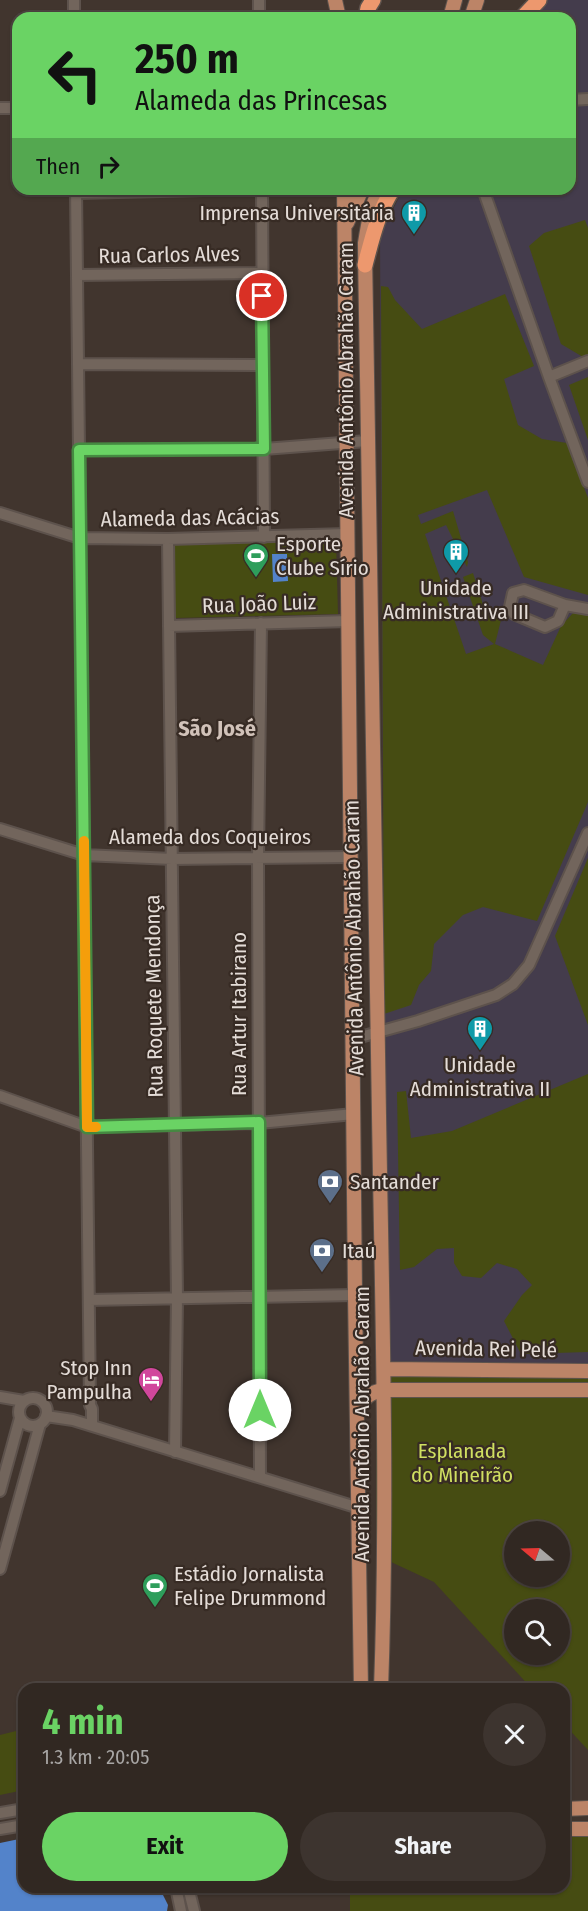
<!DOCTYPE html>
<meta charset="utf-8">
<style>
:root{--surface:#312822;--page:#3d342f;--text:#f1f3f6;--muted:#a8a6a5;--line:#4c4440;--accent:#6ad364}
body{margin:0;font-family:"Fira Sans Condensed",sans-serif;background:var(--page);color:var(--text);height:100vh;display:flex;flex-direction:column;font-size:22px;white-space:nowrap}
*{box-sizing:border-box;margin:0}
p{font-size:20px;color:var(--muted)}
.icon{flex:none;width:33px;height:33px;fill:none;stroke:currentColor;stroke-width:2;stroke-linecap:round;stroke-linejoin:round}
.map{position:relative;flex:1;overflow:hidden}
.panel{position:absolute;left:18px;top:1683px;width:552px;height:210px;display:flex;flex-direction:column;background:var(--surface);border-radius:18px;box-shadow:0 2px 4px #0004,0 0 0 2px var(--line)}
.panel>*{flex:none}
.banner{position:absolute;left:12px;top:12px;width:564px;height:183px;border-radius:18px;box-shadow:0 2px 4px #0004,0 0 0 2px var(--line);background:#6ad364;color:#111;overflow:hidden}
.needle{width:39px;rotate:289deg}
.tools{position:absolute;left:504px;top:1521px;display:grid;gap:12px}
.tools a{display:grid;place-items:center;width:66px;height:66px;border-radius:50%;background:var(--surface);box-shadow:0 2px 4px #0004,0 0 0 2px var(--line);font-size:30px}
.pin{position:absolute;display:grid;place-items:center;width:51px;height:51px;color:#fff;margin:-26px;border:3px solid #fff;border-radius:50%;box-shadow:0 2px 6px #0007}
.me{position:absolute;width:66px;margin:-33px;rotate:0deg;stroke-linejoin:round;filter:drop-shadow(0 0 4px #0008)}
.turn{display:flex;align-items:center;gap:21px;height:126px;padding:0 24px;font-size:27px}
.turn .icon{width:78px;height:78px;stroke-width:2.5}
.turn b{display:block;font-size:42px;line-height:51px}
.then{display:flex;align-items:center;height:57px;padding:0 24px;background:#0003;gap:12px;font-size:22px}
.round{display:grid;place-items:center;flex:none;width:63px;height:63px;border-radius:32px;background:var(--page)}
.head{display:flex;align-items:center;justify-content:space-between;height:102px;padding:0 24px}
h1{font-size:36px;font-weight:700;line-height:45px;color:var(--accent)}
.action{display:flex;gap:12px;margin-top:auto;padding:12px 24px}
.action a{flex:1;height:69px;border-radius:36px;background:var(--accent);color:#111;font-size:24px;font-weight:700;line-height:69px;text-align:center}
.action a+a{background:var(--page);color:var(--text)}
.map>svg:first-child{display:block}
.education{fill:#443c4c}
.green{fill:#464c12;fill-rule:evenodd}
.water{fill:#5383ca}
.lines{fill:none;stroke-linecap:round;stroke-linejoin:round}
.minor-casing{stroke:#5d524c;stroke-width:14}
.major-casing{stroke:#5d524c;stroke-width:16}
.highway-casing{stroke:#5d524c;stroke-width:18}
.minor{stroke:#72655c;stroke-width:10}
.major{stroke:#bc8467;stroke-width:14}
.highway{stroke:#ed986e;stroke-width:15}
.route-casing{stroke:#458941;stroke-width:15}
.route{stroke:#6ad364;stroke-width:10}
.slow{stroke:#f59e0b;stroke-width:10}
.labels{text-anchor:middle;stroke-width:4.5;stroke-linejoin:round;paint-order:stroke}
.poi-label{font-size:21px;fill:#e4dcd7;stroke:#372b24;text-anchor:start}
.street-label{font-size:21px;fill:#e4dcd7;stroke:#372b24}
.park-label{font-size:21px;fill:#d0df61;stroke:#372b24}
.neighbourhood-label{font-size:22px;font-weight:bold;fill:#d1c2b9;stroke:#372b24}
</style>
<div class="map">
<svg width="588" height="1911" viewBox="0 0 588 1911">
<rect width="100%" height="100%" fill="#41352e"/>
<!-- education -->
<path class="education" d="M543,0H588V1365L387,1363L384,1014L380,236L403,189H570V18H525Z"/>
<!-- green -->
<path class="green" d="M585,220L588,228V355L583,357L561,344L529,246L544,233Z
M381,286L388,287L395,300L422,329L505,294L534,366L504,379L518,425L542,439L567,443L588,498V595L524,577L487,490L418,515L421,524L453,511L468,562L467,567L446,525L425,534L466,654L494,644L483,635L463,577L473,573L486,614L504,608L495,644L543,665L561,626L573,613L588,615V802L537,921L483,907L463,915L434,944L431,971L419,985L411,1005L384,1014Z
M588,377V440L569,385Z
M336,541L338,614L175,618L174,544Z
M588,858V1025L555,936Z
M588,1074V1352L521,1354L504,1321L522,1295L532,1285L517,1269L497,1263L481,1278L462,1276L454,1263V1248L437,1249L414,1267L400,1270L397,1092L406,1091L411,1138L452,1131Z
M588,1374V1750L564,1724V1689H532L434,1582L376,1555V1377ZM514,1532H560V1576H514ZM514,1610H560V1654H514Z
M24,1729V1790L0,1795V1735Z
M564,1837H588V1911H350V1887H564Z"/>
<!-- water -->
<path class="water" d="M272,554H287L288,581L273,582Z
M24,1838V1887H159L168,1905L167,1911H0V1843Z"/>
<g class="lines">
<defs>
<path id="minor" d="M74,0V18
M259,0V18
M570,100L588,99
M0,108H18
M76,189L90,1405L92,1409V1426
M262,189L264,537
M483,189L549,377L588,482
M76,193L246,189
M77,275L262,273
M78,364L263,365
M549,377L588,361
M79,450L264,449L367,441
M0,513L80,538L168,539L348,534
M168,539L177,1298L175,1452
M565,605L558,621L545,627L514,614L510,607L513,593L524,590L565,605L588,609
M169,626L349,621
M0,829L84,855L172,859L351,857
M353,1039L418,1021L496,995L513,984L529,965L588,833
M0,1096L87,1127L259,1123L354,1114
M89,1300L355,1295
M0,1397L24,1401
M19 1412a14 14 0 1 1 28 0a14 14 0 1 1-28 0Z
M46,1416L73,1420L359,1508
M260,1477L258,858L261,623
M0,1491L20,1418
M0,1569L40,1424
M0,1813L24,1809
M0,1829L24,1825
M176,1887L181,1911
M188,1887L194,1911"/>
<path id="major" d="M335,0L339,18
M450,18L455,0
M471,18L477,0
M344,189L355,1295L361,1689
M380,189C371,206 368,224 365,243C368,534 374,825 379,1115C382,1306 388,1498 381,1689
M347,223L362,189
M384,1369L588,1371
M357,1410C365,1398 369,1392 384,1390H588
M564,1809L588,1808
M564,1829H588"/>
<path id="highway" d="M366,18L368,8L373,0
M522,18L539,0
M365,265C372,239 378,212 393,189"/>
</defs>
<!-- minor casing -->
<use href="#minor" class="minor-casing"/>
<!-- major casing -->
<use href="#major" class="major-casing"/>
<!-- highway casing -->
<use href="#highway" class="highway-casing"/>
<!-- minor -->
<use href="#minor" class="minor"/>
<!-- major -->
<use href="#major" class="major"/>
<!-- highway -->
<use href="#highway" class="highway"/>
</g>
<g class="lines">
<defs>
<path id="route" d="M260,1410L259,1122L87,1127L79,450L264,449L262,296"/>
</defs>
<!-- route casing -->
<use href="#route" class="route-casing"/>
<!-- route -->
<use href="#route" class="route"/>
<!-- slow -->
<path class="slow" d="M84,841L87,1127H96"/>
</g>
<!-- icons -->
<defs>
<symbol id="building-pin" viewBox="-11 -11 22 30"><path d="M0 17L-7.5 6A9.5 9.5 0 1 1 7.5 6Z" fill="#0f9aa8" stroke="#372b24"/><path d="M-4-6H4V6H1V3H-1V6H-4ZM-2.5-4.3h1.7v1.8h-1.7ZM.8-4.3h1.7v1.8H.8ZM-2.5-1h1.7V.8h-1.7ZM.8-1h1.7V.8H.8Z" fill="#fff"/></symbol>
<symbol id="stadium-pin" viewBox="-11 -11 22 30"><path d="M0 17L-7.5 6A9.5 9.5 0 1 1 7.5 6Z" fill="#2e9e5b" stroke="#372b24"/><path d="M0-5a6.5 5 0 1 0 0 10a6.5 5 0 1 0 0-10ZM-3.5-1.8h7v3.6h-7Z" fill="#fff"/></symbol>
<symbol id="bank-pin" viewBox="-11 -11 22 30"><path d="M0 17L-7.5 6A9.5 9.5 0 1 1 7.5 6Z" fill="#5c6f8a" stroke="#372b24"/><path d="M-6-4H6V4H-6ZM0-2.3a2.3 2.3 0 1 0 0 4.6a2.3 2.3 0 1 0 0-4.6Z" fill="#fff"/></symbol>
<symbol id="hotel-pin" viewBox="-11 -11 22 30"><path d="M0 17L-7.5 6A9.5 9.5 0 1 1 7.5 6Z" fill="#d1479c" stroke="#372b24"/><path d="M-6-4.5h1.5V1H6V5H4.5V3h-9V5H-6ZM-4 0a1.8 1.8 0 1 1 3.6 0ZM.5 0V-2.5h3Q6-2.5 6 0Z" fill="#fff"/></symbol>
</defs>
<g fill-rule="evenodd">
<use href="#building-pin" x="399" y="198" width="30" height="40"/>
<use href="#building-pin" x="441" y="537" width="30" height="40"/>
<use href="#stadium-pin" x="241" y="541" width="30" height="40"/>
<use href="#building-pin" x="465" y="1014" width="30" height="40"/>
<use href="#bank-pin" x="315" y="1167" width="30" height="40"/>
<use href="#bank-pin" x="307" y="1236" width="30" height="40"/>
<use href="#hotel-pin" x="136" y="1365" width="30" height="40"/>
<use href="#stadium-pin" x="140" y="1571" width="30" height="40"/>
</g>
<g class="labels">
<!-- poi labels -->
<g class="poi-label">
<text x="394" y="220" text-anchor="end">Imprensa Universitária</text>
<text x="276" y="551">Esporte<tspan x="276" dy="24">Clube Sírio</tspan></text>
<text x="456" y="595" text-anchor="middle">Unidade<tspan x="456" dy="24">Administrativa III</tspan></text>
<text x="480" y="1072" text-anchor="middle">Unidade<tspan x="480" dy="24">Administrativa II</tspan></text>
<text x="350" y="1189">Santander</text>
<text x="342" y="1258">Itaú</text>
<text x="132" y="1375" text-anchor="end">Stop Inn<tspan x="132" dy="24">Pampulha</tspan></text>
<text x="174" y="1581">Estádio Jornalista<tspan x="174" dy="24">Felipe Drummond</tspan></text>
</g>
<!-- street labels -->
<g class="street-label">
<text transform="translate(169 255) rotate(-1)" y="7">Rua Carlos Alves</text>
<text transform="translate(346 380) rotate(-90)" y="7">Avenida Antônio Abrahão Caram</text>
<text transform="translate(190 518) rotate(-1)" y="7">Alameda das Acácias</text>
<text transform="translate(259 604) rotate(-2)" y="7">Rua João Luiz</text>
<text x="210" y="844">Alameda dos Coqueiros</text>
<text transform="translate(354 938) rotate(-91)" y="7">Avenida Antônio Abrahão Caram</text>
<text transform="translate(154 996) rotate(-91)" y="7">Rua Roquete Mendonça</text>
<text transform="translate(239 1014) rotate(-90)" y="7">Rua Artur Itabirano</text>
<text transform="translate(486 1349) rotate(1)" y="7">Avenida Rei Pelé</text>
<text transform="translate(362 1424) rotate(-90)" y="7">Avenida Antônio Abrahão Caram</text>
</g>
<!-- park labels -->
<g class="park-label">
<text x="462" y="1458">Esplanada<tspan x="462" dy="24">do Mineirão</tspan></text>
</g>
<!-- neighbourhood labels -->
<g class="neighbourhood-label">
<text x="217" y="736">São José</text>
</g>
</g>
</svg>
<div class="tools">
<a><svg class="needle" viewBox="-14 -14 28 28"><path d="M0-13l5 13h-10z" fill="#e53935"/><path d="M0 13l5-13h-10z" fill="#a8a6a5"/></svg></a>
<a><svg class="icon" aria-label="search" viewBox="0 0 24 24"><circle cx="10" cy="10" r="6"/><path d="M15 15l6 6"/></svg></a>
</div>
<div class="pin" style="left:262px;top:296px;background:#d93025"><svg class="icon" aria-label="arrive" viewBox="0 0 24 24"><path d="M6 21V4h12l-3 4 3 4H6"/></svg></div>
<svg class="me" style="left:260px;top:1410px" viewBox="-20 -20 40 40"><circle r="19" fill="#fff"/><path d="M0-13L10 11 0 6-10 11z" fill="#6ad364"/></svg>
<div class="banner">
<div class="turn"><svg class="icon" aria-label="left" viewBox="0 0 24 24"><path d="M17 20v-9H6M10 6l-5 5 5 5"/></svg><div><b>250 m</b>Alameda das Princesas</div></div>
<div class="then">Then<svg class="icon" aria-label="right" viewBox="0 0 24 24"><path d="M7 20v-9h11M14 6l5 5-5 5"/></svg></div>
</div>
<section class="panel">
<div class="head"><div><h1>4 min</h1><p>1.3 km · 20:05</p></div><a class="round"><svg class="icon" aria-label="close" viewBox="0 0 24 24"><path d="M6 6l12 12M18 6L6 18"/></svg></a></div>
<div class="action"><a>Exit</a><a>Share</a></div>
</section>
</div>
